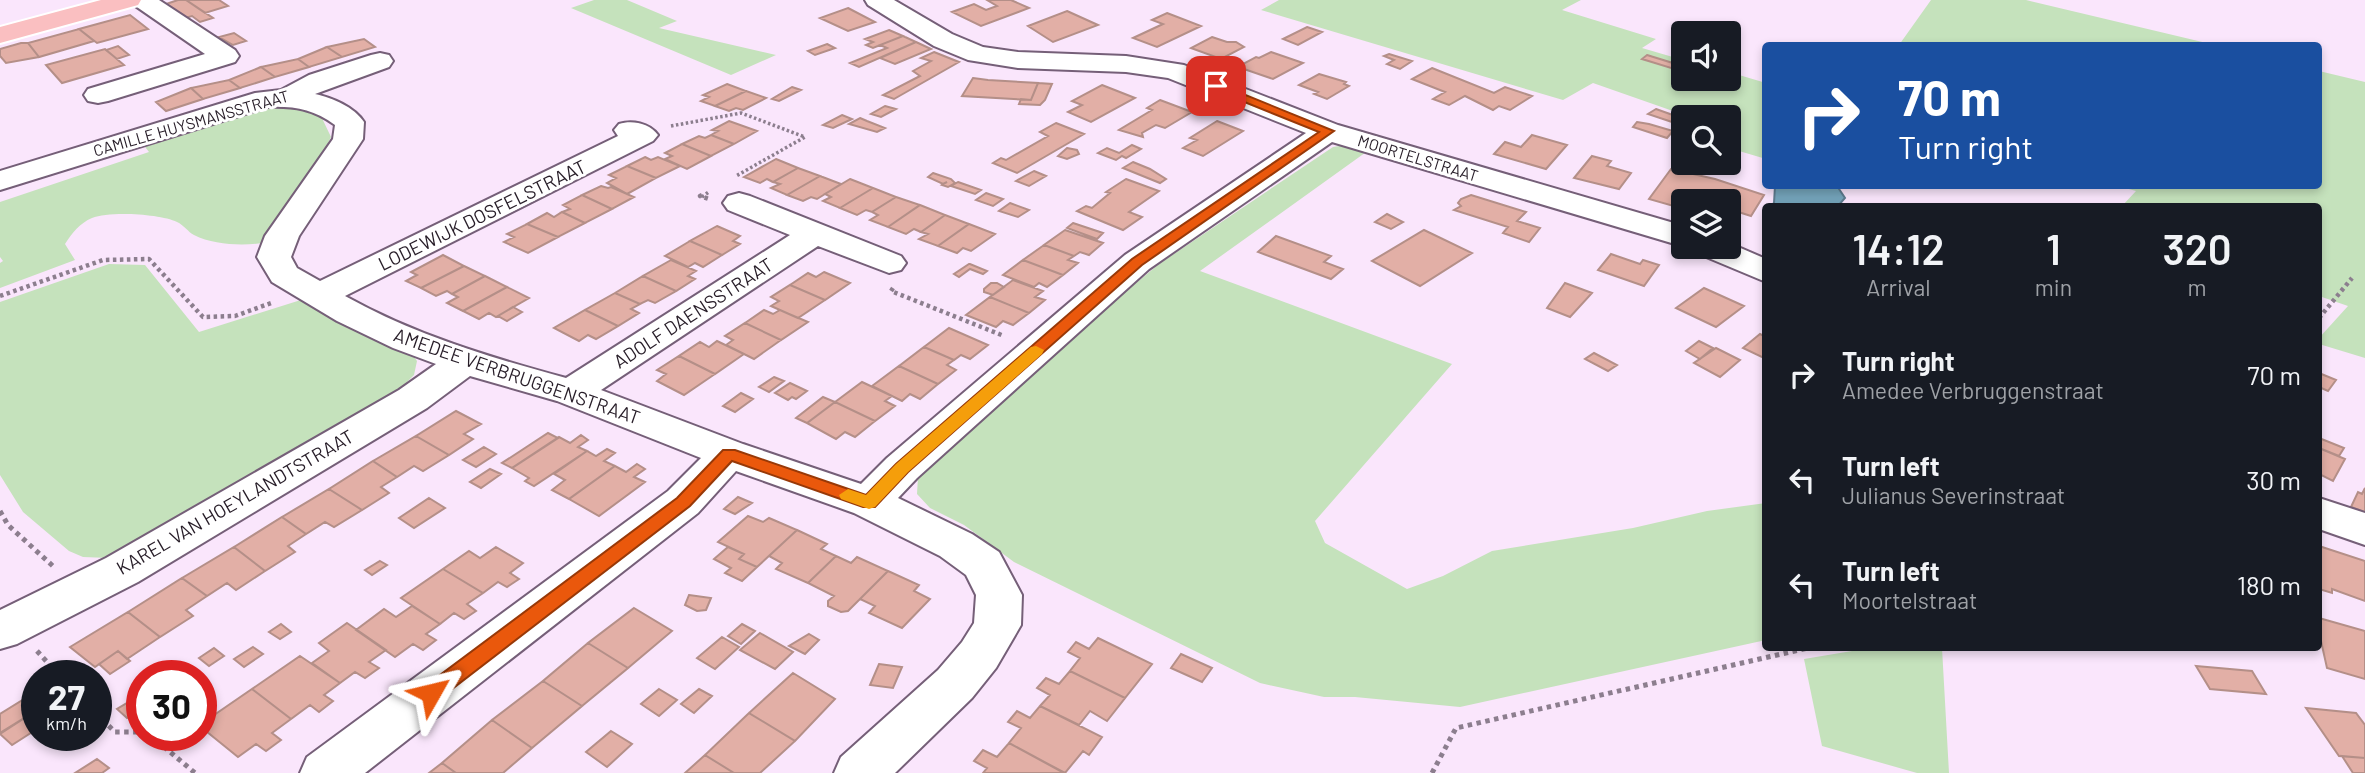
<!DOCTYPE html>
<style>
:root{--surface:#171b24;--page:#20242c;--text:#f1f3f6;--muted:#9ea1a6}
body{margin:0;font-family:Barlow,sans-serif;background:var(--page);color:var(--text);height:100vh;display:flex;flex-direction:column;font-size:26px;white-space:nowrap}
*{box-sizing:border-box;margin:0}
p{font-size:23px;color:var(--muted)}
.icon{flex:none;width:38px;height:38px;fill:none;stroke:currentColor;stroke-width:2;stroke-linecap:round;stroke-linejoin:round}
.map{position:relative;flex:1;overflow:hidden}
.panel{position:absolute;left:1762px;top:203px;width:560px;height:448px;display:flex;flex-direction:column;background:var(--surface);border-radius:7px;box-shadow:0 4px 10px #0003}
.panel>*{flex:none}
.guide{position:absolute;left:1762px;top:42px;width:560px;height:147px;border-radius:7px;box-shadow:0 4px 10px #0003;background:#1a4fa0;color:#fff;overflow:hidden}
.fabs{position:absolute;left:1671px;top:21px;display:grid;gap:14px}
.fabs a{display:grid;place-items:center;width:70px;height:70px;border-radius:7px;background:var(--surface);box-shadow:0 4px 10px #0003;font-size:35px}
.speed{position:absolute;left:21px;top:660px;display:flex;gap:14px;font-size:35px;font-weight:700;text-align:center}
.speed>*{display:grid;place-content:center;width:91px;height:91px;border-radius:50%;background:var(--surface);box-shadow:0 4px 10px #0003;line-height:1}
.speed small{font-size:18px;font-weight:400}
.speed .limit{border:10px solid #d22;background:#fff;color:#111}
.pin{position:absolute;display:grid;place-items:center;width:60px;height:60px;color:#fff;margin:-30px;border-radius:14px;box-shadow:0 4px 10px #0006}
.me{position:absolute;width:77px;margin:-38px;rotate:53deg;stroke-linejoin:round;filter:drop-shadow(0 0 5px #0008)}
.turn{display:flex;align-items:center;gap:24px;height:147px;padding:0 21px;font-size:32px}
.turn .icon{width:91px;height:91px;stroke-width:2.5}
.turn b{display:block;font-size:49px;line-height:60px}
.eta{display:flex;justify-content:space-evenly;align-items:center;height:119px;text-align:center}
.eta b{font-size:42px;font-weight:600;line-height:49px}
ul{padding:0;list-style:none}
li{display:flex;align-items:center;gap:21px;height:105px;padding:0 21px}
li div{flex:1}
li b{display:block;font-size:26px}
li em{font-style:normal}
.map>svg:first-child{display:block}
.green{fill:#c5e2bc}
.water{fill:#74a4ba;stroke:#5d7b8e;stroke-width:2}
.building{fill:#e2afa6;stroke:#b48f88;stroke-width:2}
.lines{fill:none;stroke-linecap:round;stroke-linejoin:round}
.minor-casing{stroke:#755f78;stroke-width:4}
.major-casing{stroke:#fff;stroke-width:4}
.path-far2{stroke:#8c7e8e;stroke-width:3.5;stroke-dasharray:2.5 2.5;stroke-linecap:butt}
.path-far1{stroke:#8c7e8e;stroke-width:4.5;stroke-dasharray:3.5 3.5;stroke-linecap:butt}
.path{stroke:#8c7e8e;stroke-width:5;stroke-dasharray:4.5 4.5;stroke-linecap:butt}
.minor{fill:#fff;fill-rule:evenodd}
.major{fill:#fabfc1;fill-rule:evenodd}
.route{fill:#ea580c;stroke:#983908;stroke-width:2}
.slow{fill:#f59e0b}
.labels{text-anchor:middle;stroke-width:6;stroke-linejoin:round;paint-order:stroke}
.far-street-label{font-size:16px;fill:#261c27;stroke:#fff}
.street-label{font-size:19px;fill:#261c27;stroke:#fff}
</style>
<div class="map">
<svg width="2365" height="773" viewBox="0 0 2365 773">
<rect width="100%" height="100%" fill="#fae6fc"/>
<!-- green -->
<path class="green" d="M594,0H627L677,21L659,28L776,55L731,75L571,8Z
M1279,0H1581L1562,10L1656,39L1642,48L1683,60L1684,79H1729V72L1766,83V159L1729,148V117H1690L1593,83L1563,100L1261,10Z
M1931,0H2026L2215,45H1899Z
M2319,71L2365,82V358L2319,344V338L2348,306L2319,296V206H2122L2136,191L2118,186H2319Z
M284,102L320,114L331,137L323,154L263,243C242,246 214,245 194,235C188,232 184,225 177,222C160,214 110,211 92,218C80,223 72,233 65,244L75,260L0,288V263L3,261L0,257V202L149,152L142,143Z
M1346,145L1369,150L1200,271L1452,364L1315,521L1325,543L1407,589L1443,576L1492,551L1633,528L1707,511L1766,503V640L1460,707L1355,697H1324L1260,683L1014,562L964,525L930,508L917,494L918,477L1039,363L1159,264L1333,147Z
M109,264L145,265L199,332L304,299L368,337L409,350L417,361L414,375L397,392L109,558L83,557L69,551L23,512L0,475V302Z
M1870,648H1942L1949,773H1917L1822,746L1804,659Z"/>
<!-- water -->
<path class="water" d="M1775,186H1837L1845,198L1838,206H1769L1774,203Z"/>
<!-- building -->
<path class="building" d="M178,0H186L213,18L200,22L192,16L185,18L163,5Z
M186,0H219L228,6L205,13Z
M1011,0L1029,8L981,26L952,12L974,4L986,10L997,6L987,0Z
M848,8L875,22L848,31L820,18Z
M1067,11L1098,25L1053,42L1028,26Z
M1167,13L1201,26L1157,47L1133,38L1163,24L1152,20Z
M130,15L148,29L97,43L79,29Z
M1307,27L1322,32L1298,45L1283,39Z
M79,29L94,41L39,57L28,43Z
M889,30L903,36L873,48L866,45L873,42L865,39Z
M234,33L246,41L233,45L219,37Z
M903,36L916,42L859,67L850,63L887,48L880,45Z
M1212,37L1227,42H1236L1244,47L1221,59L1191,48Z
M364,39L375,47L342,57L327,47Z
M916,42L931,49L895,64L880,58Z
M21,43H28L39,57L6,63L0,56V49Z
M827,44L835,48L815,55L808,51Z
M118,46L129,55L117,59L106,50Z
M327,47L342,57L309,67L298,59Z
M105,49L124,65L62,83L46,65Z
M934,52L959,62L894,99L883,95L920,76L913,71L931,61L921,58Z
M1271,52L1303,63L1273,79L1241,68V65L1256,57L1259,58Z
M1389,54L1412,61L1400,69L1387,64L1394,60L1384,56Z
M1647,55L1676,64L1671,68L1642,59Z
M298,59L309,67L275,77L261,67Z
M261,67L275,77L240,88L229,80Z
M1432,68L1494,93L1505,87L1532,96L1510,110L1499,106L1493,110L1465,96L1449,105L1433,99L1445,92L1412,79Z
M1319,74L1346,82L1344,84L1349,86L1327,99L1314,94L1318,92L1299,85Z
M973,78L988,80L1038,83L1031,100L962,96Z
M229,80L240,88L203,99L191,88Z
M1038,83L1052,84L1045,100L1040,105L1019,104L1021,99L1031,100Z
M727,84L746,91L715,106L701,101L709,97L703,95Z
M1102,85L1135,98L1091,122L1068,112L1082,105L1072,101Z
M792,87L801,90L779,101L772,99Z
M191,88L203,99L166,111L156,102Z
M746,91L766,98L743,110L736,108L729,111L715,106Z
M1160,100L1192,112L1165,128L1156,125L1142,133L1143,137L1119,130L1152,110L1147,108Z
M885,106L896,109L881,117L871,114Z
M1656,109L1684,119V126L1648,114Z
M842,115L852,119L833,128L823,125Z
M860,118L867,121L885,128L877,132L849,124Z
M729,121L757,131L734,144L711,135L718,131L712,130Z
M1217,121L1243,131L1203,156L1183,148L1197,140L1190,138Z
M1637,122L1649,124L1673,131L1667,138L1633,127Z
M1056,123L1084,134L1017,173L993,163L1001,158L1006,160L1048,136L1040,132Z
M711,135L734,144L711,156L682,144L699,136L705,138Z
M1532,135L1567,145L1546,169L1494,154L1505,142L1521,147Z
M682,144L711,156L687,169L665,159L672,156L665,153Z
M1132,145L1141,149L1126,158L1122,156L1116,160L1098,153L1107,148L1119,153Z
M1067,148L1077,150L1079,154L1067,159L1058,156Z
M1592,156L1611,161L1607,166L1631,173L1619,189L1574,178Z
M645,157L651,160L658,157L680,166L656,178L627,166Z
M776,159L798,168L773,182L767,179L760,183L744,177Z
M1133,162L1150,169L1166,179L1160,183L1123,168Z
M627,166L656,178L627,194L607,183L616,178L609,175Z
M798,168L820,176L787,195L771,188L780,184L773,182Z
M1671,169L1715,179L1764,195L1751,216L1729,209V201L1691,199L1684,201V209L1649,199Z
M1034,171L1046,176L1029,186L1016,181Z
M933,173L951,179L955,183L948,187L942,185L947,182L943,184L928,177Z
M820,176L841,184L817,199L811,197L803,201L787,195Z
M850,179L873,188L840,208L823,201L831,197L825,194Z
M1126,179L1159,191L1129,212L1142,217L1123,230L1077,211L1086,206L1092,208L1110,193L1106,192Z
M958,182L981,190L975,194L951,186Z
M601,186L608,188L611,187L634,197L612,209L582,195Z
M873,188L896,197L872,212L866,210L857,215L840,208Z
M986,193L1003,199L993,206L976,200Z
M582,195L612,209L585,223L562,212L570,209L563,205Z
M1471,195L1526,212L1517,221L1540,228L1529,242L1503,233L1508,227L1454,210L1461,206L1458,203L1461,199Z
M896,197L920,205L888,227L870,220L878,215L872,212Z
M1010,203L1029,210L1018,217L999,211Z
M920,205L945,215L921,232L914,229L906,234L888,227Z
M562,212L585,223L558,237L527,224L547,213L554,217Z
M1387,214L1403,222L1391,229L1375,222Z
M945,215L969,224L938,246L919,239L928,234L921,232Z
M1073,223L1103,233L1097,239L1067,228Z
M527,224L558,237L528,253L504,242L514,237L507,234Z
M969,224L995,234L971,251L963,248L957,253L938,246Z
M717,226L740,236L733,241L740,244L722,255L690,241Z
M1065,230L1103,243L1089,255L1080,252L1074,256L1044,245Z
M1424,230L1472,253L1420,286L1372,261Z
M1276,236L1331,256L1324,262L1343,269L1331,279L1258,252Z
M690,241L722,255L703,267L695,263L688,267L665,256Z
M1044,245L1074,256L1068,260L1078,263L1063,275L1023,260Z
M1611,254L1640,264L1643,260L1659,265L1644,286L1598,270Z
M443,255L464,266L421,288L406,281L417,275L411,272Z
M671,260L696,271L688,276L695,279L676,291L643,276Z
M1023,260L1063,275L1047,287L1039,283L1034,287L1003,275Z
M969,264H970L987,271L983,274L970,269L959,277L954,274Z
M464,266L485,276L452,294L447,291L436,296L421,288Z
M824,272L850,283L825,300L790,285L808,273L816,277Z
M485,276L507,287L463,311L447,303L458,297L452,294Z
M643,276L676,291L655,303L648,300L640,304L615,293Z
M1013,280L1043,291L1035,297L1045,300L1029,313L990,297Z
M991,283H997L1004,287L993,295L984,292V289Z
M1565,283L1592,293L1570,317L1547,308Z
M790,285L825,300L798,318L771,306L779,301L771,297Z
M507,287L529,298L496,317L489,313L479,319L463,311Z
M1704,288L1744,306L1716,327L1676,308Z
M615,293L640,304L631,309L639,313L618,326L585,310Z
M990,297L1029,313L1013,325L1003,321L996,327L966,315Z
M513,307L522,312L507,321L498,316Z
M585,310L618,326L596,339L588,335L579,341L554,328Z
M764,310L773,314L780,310L808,322L781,340L745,323Z
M745,323L781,340L754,359L726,345L733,340L725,336Z
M949,328L988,345L970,359L961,355L954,360L924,347Z
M1760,334L1766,337V359L1743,348Z
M717,341L744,354L715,374L679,356L700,342L709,347Z
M1699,341L1713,348L1700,359L1686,351Z
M924,347L954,360L947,365L956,370L938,384L899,366Z
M1716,348L1740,360L1720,377L1694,363Z
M1594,353L1617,365L1608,371L1585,359Z
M679,356L715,374L684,395L657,381L666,374L657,370Z
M899,366L938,384L920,399L910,394L902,401L872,386Z
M2319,373L2336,380L2328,391L2319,387Z
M774,377L784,381L769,392L759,387Z
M862,382L892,396L885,401L895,406L875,421L835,402Z
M790,383L807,391L796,399L792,397L788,400L775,393Z
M741,393L753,399L735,412L723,406Z
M823,397L835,402L807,423L796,418Z
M835,402L875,421L855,437L845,432L836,439L807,423Z
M456,411L481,424L464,434L473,439L449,455L416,436Z
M548,433L558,438L512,468L502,463Z
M581,435L588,440L578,447L587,451L534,486L525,481L529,478L512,468L559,437L570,443Z
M416,436L449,455L423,471L414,466L397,477L373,461Z
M2319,438L2344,448L2339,456L2319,448Z
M484,447L496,454L476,467L463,460Z
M2319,448L2345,459L2333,481L2319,474Z
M607,449L615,453L604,461L615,466L569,499L552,490L565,480L554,474L587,451L596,456Z
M373,461L397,477L381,487L389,493L362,510L329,489Z
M637,464L645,469L634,477L645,482L599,516L569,499L615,466L626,472Z
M490,469L501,474L481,488L470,482Z
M2365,488V512L2351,507L2358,492L2362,494Z
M329,489L362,510L334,527L325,522L306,534L282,517Z
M738,497L752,503L735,514L724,509Z
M429,498L445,508L414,528L399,518Z
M748,516L763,522L769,518L797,530L757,567L739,559L744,554L718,542Z
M282,517L306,534L288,546L295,552L265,571L234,547Z
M797,530L827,544L821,549L836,556L808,583L776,569L782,563L769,556Z
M2319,546L2365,561V601L2332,589V593L2319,589Z
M234,547L265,571L236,590L227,583L207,596L182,578Z
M496,547L523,563L510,573L519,579L507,587L498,582L483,593L443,569L469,551L480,558Z
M728,547L744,554L739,559L757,567L742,581L725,573L731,568L714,559Z
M836,556L851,563L857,557L888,571L848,611L841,612L828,606V601L834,596L808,583Z
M380,561L387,565L372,575L365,570Z
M443,569L483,593L467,604L476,611L464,619L454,613L440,624L401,598Z
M888,571L919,585L914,591L930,599L902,628L869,613L875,606L860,599Z
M182,578L207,596L186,610L193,616L160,637L128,612Z
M689,595L711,598L706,610L697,611L685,605Z
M412,606L440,624L426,634L436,640L423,650L413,644L395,657L356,630L384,609L396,617Z
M634,608L672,631L628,668L588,643Z
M128,612L160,637L127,659L118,651L95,667L70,647Z
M2319,618L2365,631V679L2327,668L2319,632Z
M347,623L386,650L369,662L379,668L365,678L355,672L340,683L312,663L329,651L319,643Z
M281,624L291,632L280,639L269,632Z
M742,624L755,631L741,644L728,636Z
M760,633L793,652L775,669L740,650Z
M809,634L819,640L805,654L789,646Z
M722,637L739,647L715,669L697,658Z
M1098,638L1152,664L1125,698L1070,671L1080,658L1068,652L1076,642L1089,649Z
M588,643L628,668L582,706L543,681Z
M253,647L263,654L244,667L234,659Z
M214,648L224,656L209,666L199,658Z
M118,651L130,661L110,674L99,664Z
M1181,654L1212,668L1202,682L1171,668Z
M300,656L340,683L324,695L333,701L319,712L310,705L291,719L252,689Z
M879,664L902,667L893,688L870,685Z
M2196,666L2252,671L2266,694L2210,689Z
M1070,671L1125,698L1107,721L1090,711L1079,725L1040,706L1050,695L1037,688L1046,678L1059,684Z
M793,673L835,699L795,741L749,713Z
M543,681L582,706L532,748L492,720Z
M252,689L291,719L272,733L281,740L266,751L256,744L238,757L201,727V724Z
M659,689L677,700L659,716L641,704Z
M699,689L712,696L694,713L681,704Z
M37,691V710L0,733V714Z
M142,694V709L127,718L117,709Z
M1040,706L1102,737L1089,755L1083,751L1065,773L1009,743L1021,728L1008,722L1017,711L1030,718Z
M2306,708L2356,713L2365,725V758L2339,756Z
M37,710V729L12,745L0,734Z
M749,713L795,741L760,773H734L705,755Z
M492,720L532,748L503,773H456L442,763Z
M611,731L632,744L607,767L586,752Z
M1009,743L1064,773H983L987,768L974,761L983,750L997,757Z
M705,755L734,773H685Z
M2342,756L2365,758V773H2353Z
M97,759L109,768L102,773H75Z
M442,763L456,773H429Z"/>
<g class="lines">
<defs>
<path id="minor" d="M131,0H159L235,50L239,56L235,62L108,101L98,103L88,101L84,95L88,89L205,54L134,5Z
M865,0H894L952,34L983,47L1018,52L1126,56L1184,65L1338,125L1684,226L1685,247L1332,142L1149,269L917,478L898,498L972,534L999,552L1022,595L1021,625L996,668L972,698L895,773H834L841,757L938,670L962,642L974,623L976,595L966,575L940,556L854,513L736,471L698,513L365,773H300L307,757L668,491L701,458L557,401L470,376L427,408L138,582L17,644L0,649V610L106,558L399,390L436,364L393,348L337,321L272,282L257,257L265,236L333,139L335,125C313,109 294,106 268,107L0,190V171L255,93L281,90L309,75L371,55L380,53L389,55L393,61L389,67L315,94C333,98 354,107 364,122L363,139L299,236L291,257L297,268L320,281L618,136L614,130L619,124C632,120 649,123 658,135L653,141L345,296C415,335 489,357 566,378L790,235L728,210L723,203L728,196L739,193L750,196L901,256L906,263L901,270L889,273L818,246L601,390L743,444L861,484L887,458L1125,255L1306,133L1168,78L1126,72L1018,68L968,60L934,46L868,5Z
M1729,243L1766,259V282L1699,254L1694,247H1729Z
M2319,498L2365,513V545L2319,529Z"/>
<path id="major" d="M101,0H141L138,5L0,43V27Z"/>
</defs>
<!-- minor casing -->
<use href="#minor" class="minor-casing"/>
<!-- major casing -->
<use href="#major" class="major-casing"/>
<!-- path-far2 -->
<path class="path-far2" d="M671,126L741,113L805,137L736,176
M702,197L710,191"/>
<!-- path-far1 -->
<path class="path-far1" d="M702,195L700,196L709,199
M893,288L891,291L1004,336
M0,296L103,260L149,259L203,317L235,316L274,302
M2319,318L2352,278"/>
<!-- path -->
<path class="path" d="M0,511L8,525L55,568
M37,651L60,676
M96,713L115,732H142
M150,735L195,773
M1432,773L1456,728L1808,648"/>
<!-- minor -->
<use href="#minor" class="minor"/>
<!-- major -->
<use href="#major" class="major"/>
</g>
<!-- route -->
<path class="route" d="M1216,83L1334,131L1142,265L908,472L875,507H863L732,461L690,506L439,699L431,702L424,699L421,693L424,687L677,498L723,450H735L866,495L896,464L1132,259L1319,132L1212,89L1210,86Z"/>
<!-- slow -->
<path class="slow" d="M1036,346L1044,350L1042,354L908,472L875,507L869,509L841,499L839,495L848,489L866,495L896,464L1031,347Z"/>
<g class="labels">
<!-- far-street labels -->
<g class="far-street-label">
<text transform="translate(191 123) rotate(-16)" y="6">CAMILLE HUYSMANSSTRAAT</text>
<text transform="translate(1418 158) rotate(17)" y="6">MOORTELSTRAAT</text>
</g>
<!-- street labels -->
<g class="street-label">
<text transform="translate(482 215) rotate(-26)" y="7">LODEWIJK DOSFELSTRAAT</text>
<text transform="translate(693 313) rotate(-33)" y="7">ADOLF DAENSSTRAAT</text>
<text transform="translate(517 376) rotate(19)" y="7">AMEDEE VERBRUGGENSTRAAT</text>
<text transform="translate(235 502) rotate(-30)" y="7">KAREL VAN HOEYLANDTSTRAAT</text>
</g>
</g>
</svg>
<div class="fabs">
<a><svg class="icon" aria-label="sound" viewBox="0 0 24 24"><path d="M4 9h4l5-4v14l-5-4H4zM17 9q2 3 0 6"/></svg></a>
<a><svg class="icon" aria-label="search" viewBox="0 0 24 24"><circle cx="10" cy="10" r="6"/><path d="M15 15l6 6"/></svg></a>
<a><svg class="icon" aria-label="layers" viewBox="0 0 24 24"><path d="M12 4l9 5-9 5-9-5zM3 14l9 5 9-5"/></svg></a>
</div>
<div class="speed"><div>27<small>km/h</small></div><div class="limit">30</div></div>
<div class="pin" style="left:1216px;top:86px;background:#d93025"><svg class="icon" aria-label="arrive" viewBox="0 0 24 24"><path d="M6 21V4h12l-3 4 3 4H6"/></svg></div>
<svg class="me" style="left:431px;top:693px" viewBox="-20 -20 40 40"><path d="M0-17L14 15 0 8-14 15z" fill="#ea580c" stroke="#fff" stroke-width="4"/></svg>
<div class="guide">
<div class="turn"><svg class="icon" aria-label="right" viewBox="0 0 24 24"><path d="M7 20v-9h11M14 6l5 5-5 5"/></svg><div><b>70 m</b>Turn right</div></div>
</div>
<section class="panel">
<div class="eta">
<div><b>14:12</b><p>Arrival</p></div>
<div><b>1</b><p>min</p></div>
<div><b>320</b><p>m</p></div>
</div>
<ul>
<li><svg class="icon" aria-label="right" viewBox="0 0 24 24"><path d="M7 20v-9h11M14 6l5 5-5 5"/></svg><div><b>Turn right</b><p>Amedee Verbruggenstraat</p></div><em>70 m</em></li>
<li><svg class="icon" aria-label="left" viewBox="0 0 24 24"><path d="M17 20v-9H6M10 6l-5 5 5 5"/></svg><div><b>Turn left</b><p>Julianus Severinstraat</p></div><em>30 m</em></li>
<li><svg class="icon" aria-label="left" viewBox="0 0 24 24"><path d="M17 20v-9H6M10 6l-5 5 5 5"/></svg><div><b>Turn left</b><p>Moortelstraat</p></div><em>180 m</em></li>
</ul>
</section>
</div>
